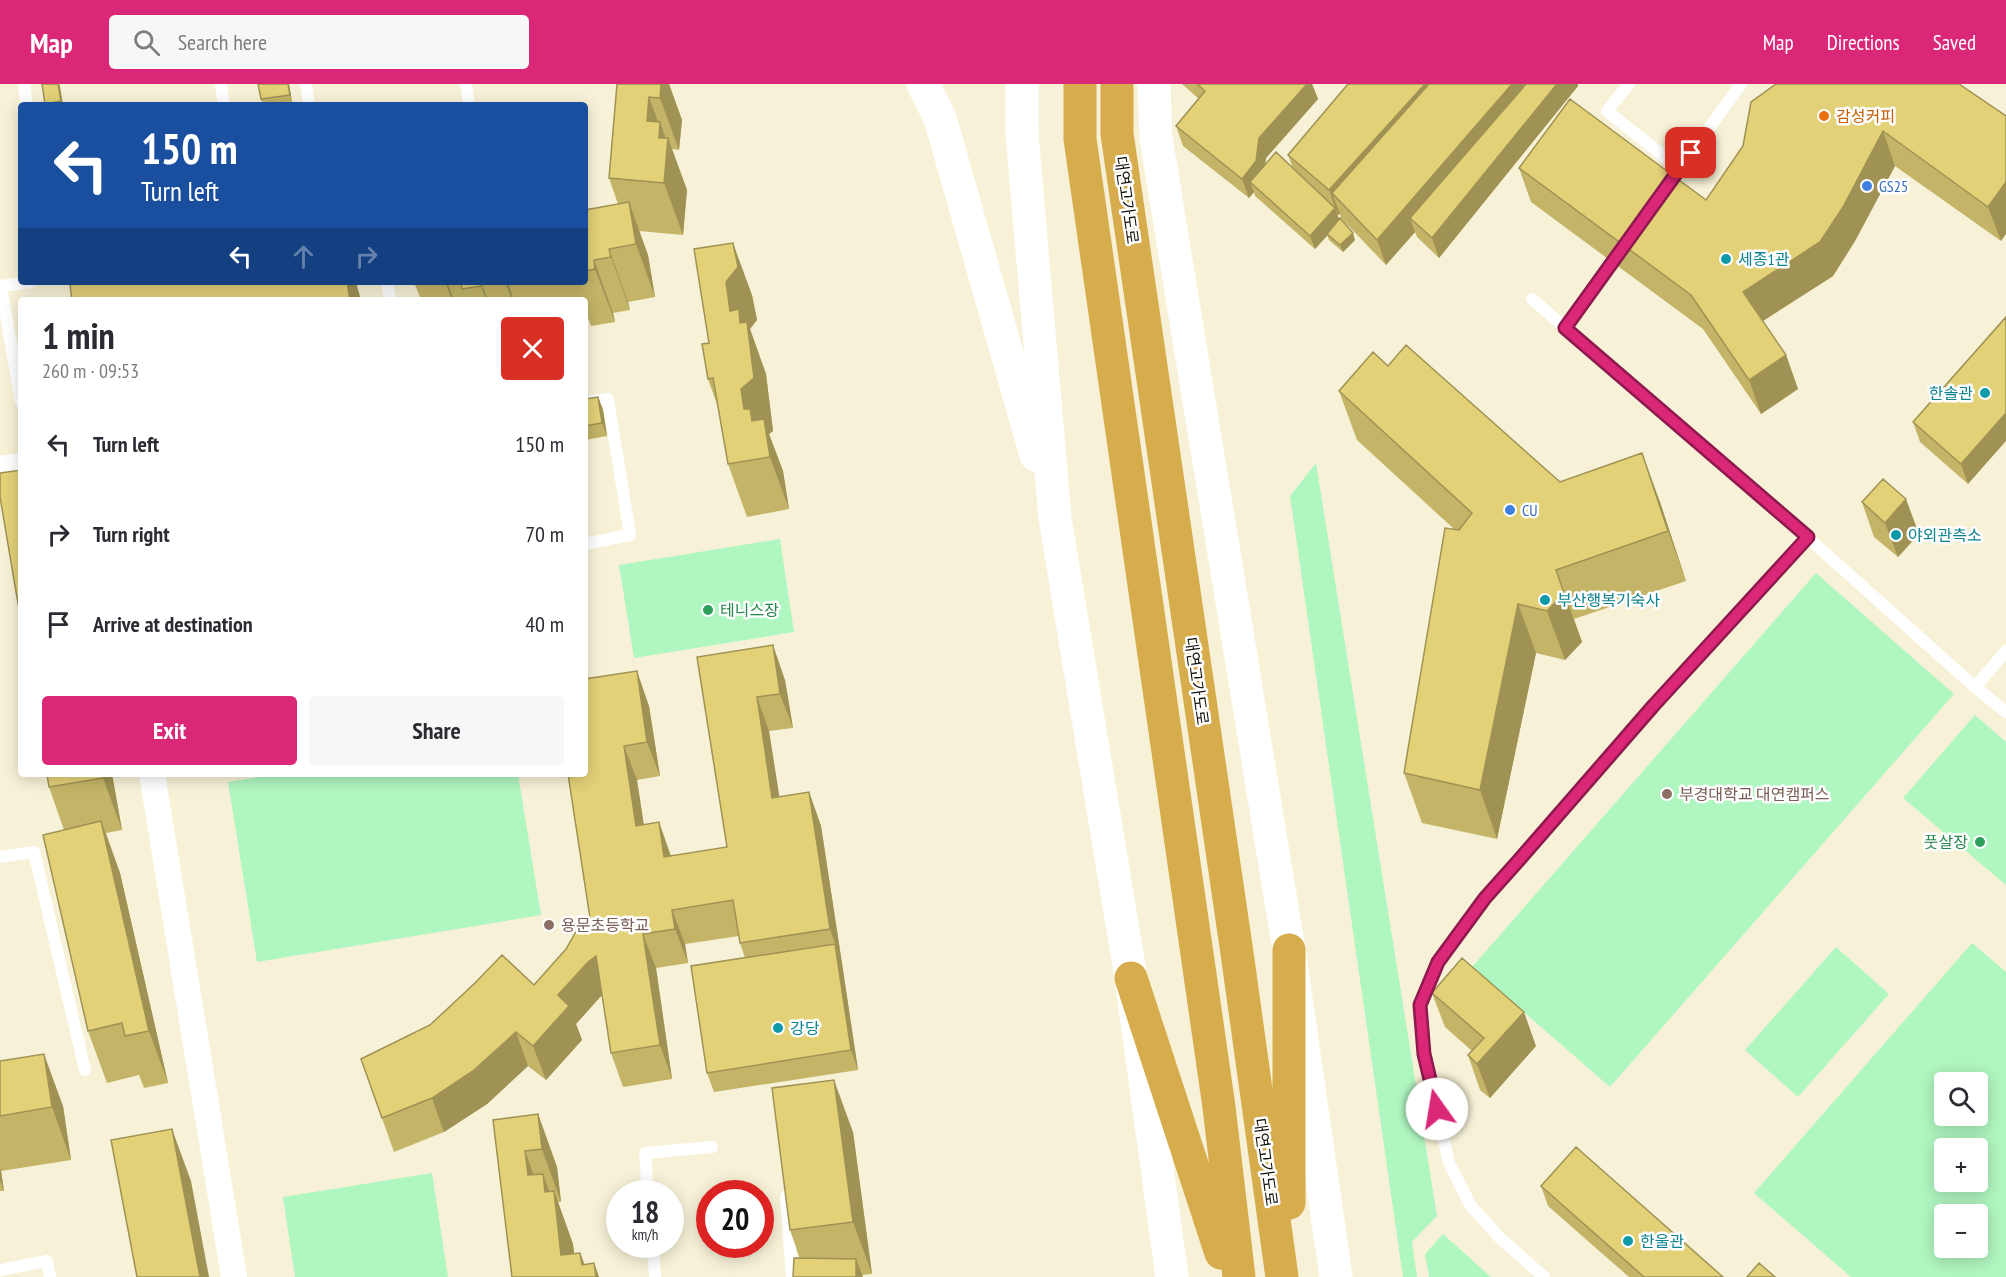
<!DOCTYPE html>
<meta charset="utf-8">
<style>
:root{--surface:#fff;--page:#f7f7f7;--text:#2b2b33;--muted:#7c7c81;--accent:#db2777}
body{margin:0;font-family:"PT Sans Narrow","Noto Sans KR",sans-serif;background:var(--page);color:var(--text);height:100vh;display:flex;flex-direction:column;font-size:22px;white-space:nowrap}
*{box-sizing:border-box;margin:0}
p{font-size:20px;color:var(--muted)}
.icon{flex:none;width:33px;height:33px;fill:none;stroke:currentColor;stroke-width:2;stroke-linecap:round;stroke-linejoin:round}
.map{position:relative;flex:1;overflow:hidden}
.panel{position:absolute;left:18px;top:213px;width:570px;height:480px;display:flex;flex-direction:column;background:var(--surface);border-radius:6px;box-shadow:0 3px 15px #0003}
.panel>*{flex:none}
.top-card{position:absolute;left:18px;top:18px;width:570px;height:183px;border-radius:6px;box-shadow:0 3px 15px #0003;background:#1a4fa0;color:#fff;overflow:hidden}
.controls{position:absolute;left:1934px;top:988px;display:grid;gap:12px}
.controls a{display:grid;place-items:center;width:54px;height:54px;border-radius:6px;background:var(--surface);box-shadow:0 3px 15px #0003;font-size:30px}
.speed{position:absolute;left:606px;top:1096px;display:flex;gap:12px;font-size:30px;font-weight:700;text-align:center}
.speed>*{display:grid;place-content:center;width:78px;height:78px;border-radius:50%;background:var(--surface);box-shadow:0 3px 15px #0003;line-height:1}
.speed small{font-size:15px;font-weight:400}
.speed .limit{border:9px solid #d22;background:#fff;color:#111}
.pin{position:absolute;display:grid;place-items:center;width:51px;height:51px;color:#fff;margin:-26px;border-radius:12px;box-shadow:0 3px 9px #0006}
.me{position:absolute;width:66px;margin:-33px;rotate:347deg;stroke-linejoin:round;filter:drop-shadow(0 0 4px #0008)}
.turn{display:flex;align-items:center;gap:21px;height:126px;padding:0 24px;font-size:27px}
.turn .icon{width:78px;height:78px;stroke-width:2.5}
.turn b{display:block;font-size:42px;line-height:51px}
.lanes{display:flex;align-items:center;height:57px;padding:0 24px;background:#0003;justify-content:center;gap:30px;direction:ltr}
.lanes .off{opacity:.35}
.round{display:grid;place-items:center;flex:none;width:63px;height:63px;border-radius:6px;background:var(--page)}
.headline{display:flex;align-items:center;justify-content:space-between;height:102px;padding:0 24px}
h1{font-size:36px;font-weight:700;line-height:45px}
.primary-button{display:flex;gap:12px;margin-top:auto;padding:12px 24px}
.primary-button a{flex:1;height:69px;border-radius:6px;background:var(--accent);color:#fff;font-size:24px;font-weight:700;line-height:69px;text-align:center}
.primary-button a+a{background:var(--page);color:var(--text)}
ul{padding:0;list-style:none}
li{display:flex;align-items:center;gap:18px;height:90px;padding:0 24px}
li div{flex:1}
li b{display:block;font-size:22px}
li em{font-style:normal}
header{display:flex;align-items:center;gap:36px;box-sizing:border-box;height:84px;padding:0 30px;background:var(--accent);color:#fff}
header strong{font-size:28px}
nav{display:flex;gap:33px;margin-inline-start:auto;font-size:21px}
.search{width:420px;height:54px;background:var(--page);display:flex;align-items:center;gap:15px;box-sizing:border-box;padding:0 21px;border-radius:6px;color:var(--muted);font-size:22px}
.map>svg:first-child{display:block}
.green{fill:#b0f6c0;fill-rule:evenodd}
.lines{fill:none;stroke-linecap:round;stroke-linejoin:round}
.service{stroke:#fff;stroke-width:12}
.minor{stroke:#fff;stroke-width:26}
.secondary{stroke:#fff;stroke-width:33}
.trunk{stroke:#d6ac4c;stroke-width:33}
.wall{fill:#c3b467}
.shaded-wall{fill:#9f9254}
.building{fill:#e3d178;stroke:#9f9254;stroke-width:1.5}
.route-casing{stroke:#8e194d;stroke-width:15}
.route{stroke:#db2777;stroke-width:10}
.food-dot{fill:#e8710a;stroke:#fefefe;stroke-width:2}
.shop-dot{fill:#3f7fe0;stroke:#fefefe;stroke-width:2}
.culture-dot{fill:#0f9aa8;stroke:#fefefe;stroke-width:2}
.leisure-dot{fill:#2e9e5b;stroke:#fefefe;stroke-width:2}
.education-dot{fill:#8d6e63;stroke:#fefefe;stroke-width:2}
.labels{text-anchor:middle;stroke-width:5;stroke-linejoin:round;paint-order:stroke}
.food-label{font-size:16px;fill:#c56008;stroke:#fefefe;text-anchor:start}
.shop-label{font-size:16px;fill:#366cbe;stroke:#fefefe;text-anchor:start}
.street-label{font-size:16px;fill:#131108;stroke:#fefefe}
.culture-label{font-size:16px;fill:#0d838f;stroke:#fefefe;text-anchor:start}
.leisure-label{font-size:16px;fill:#27864d;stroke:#fefefe;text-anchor:start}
.education-label{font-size:16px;fill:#785e54;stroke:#fefefe;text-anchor:start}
</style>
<header>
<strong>Map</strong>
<div class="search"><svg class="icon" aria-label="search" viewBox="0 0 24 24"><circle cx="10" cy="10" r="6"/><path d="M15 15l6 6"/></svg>Search here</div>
<nav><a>Map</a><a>Directions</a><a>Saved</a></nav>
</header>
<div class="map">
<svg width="2006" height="1193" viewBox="0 0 2006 1193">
<rect width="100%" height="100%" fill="#f7f2d7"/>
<!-- green -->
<path class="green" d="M1316,379L1437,1132L1412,1158L1417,1193H1403L1290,412Z
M780,455L794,548L634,574L619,481Z
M1816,489L1954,610L1610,1003L1472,883Z
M1975,631L2006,658V801L1903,714Z
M277,690H518L541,831L257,878L228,698Z
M1972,859L2006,888V1193H1851L1754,1109ZM1944,999H1977V1032H1944ZM1944,1065H1977V1098H1944ZM1944,1131H1977V1164H1944Z
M1836,863L1889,910L1798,1013L1745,966Z
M432,1089L448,1193H295L283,1113Z
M709,1114V1160C694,1146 695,1129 709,1114Z
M1443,1150L1491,1193H1429L1425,1170Z"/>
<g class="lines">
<!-- service -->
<path class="service" d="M24,0L27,21
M221,0L224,21
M306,0L309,21
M466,0L469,21
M1629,0L1607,27L1680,85
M1666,104L1741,0
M387,198L390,216
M1532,215L1807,453L1975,603L2006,567
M1565,244L1623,165
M21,318L1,202L31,198
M585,318L608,315L630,451L585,460
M1975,603L2006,628
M0,773L34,768L85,986
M648,1110L645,1069L712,1063
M786,1113L792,1193
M653,1161L655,1193
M0,1186L47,1177L50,1193
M1544,1193L1501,1155L1471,1122L1449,1079L1424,970L1420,921L1438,878L1485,814L1654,621L1807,453"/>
<!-- minor -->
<path class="minor" d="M0,385L21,382
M152,690L234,1193"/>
<!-- secondary -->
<path class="secondary" d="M923,0L940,34L1036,371
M1022,0V50L1055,434L1131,894L1172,1193
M1154,0L1156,54L1289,866L1336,1193"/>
<!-- trunk -->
<path class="trunk" d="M1080,0V55L1219,1023L1239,1193
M1117,0V50L1237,869L1282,1193
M1289,866V1119
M1131,894L1221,1169"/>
</g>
<!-- wall -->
<path class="wall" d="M42,0H59L63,21H46Z
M289,0L292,18L270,21H263L261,15Z
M617,0H669L682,36L679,66L672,65L687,106L683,151L639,147L648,171L655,213L628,218L630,226L613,229L615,238L591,242L585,226V216H421L414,198H585V126L618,120L609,94Z
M1182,0H1312L1318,15L1266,74L1265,81L1293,85L1288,71L1348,0H1578V2L1439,174L1417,153L1415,148L1386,181L1341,134L1340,130L1338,131L1337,130L1339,135L1355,156L1343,168L1329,156L1327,151L1315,165L1255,112L1254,108L1249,114L1183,62L1176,42L1199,15Z
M1959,0L2001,157L1895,82L1855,157L1833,192L1763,237L1786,271L1798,305L1761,330L1703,245L1531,118L1519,84L1706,116Z
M752,211L757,236L750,245L766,290L773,347L769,350L783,387L789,425L747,433L728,380L719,326L708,295L709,259Z
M2006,233L1968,400L1920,358L1913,338Z
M1339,307L1560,398L1660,418L1686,497L1574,535L1582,558L1565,576L1536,569L1497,755L1422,739L1404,689L1454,445L1357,356Z
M598,313L603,326L607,352L585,356V315Z
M1862,418L1919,450L1898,473L1874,453Z
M697,573L785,596L793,644L769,647L779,713L809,708L821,742L858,986L714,1008L707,989L745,874L740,859L739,852L685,860L688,879L656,884L672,995L623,1003L611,969L602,911L576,940L582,956L546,996L528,982L487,1020L444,1048L394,1068L361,975L534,901L566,865L590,834L568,690L649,622L660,692L637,696L644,741L659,738L671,772L727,763Z
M47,690H112L122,746L106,749L120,789L168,999L144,1004L139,991L107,999L88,947L64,746L49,703Z
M1432,909L1536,962L1490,1014L1480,1006L1468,971L1472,967L1445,943Z
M0,977L63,1022L71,1076L1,1087L4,1107H0Z
M538,1030L557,1083L561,1118H558L573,1160L574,1170L580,1169L585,1181L594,1179L599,1193H512L493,1036Z
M853,1048L872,1190L862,1191L863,1193H793L800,1175L790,1146Z
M1541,1102L1723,1193H1629L1548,1122Z"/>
<!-- shaded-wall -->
<path class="shaded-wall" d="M58,0H59L60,2L63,21L61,17Z
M288,0H289L292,18L290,11Z
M661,0H669L682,36L679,66L660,14Z
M1307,0H1312L1318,15L1266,74L1263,97L1250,98L1254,108L1249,114L1242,95L1259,54Z
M1425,0H1457L1332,109L1340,130L1338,131L1329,106Z
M1512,0H1543L1410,134L1415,148L1386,181L1377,156Z
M1557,0H1578V2L1439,174L1432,154Z
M649,13L660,43V38L667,58L668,54L687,106L683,151L664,99L647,37Z
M1883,47L1895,82L1855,157L1833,192L1755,242L1743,208Z
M2006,98V150L2001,157L1988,123Z
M629,118L648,171L655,213L636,160Z
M1335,124L1340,138L1315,165L1310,152Z
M1353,149L1355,156L1343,168L1340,161Z
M733,159L752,211L757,236L750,245L766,290L773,347L769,350L783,387L789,425L770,373L744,325L741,305L726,198Z
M609,165L628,218L630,226L611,173Z
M594,176L613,229L615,238L595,185Z
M347,198H356L361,216H350Z
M445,198H447L454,216H452Z
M481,198L488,216H486L481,202Z
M505,198H508L514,216H512Z
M1786,271L1798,305L1761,330L1749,296Z
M598,313L603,326L607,352L602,339Z
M2006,329V357L1968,400L1961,380Z
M1642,369L1660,418L1686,497L1668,447Z
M1906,415L1919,450L1898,473L1885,439Z
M1564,509L1582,558L1565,576L1547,527Z
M1518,520L1536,569L1497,755L1480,706Z
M773,561L785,596L793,644L780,610Z
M637,587L649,622L660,692L647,658Z
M757,613L769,647L785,748L772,714Z
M624,662L637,696L649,776L636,742Z
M102,690H112L122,746L103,694Z
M809,708L821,742L842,879L830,845Z
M101,737L120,789L168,999L149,947Z
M659,738L671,773H664Z
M672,826L685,860L688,879L675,845Z
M643,850L656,884L672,995L660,961Z
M835,860L842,879L858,986L851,966Z
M596,872L609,907L600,913L576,940L582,956L546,996L533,962L558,911L588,878Z
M1524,928L1536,962L1490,1014L1477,980Z
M516,948L528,982L487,1020L444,1048L432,1014Z
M44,970L63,1022L71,1076L52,1023Z
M834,996L853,1048L872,1190L853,1138Z
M538,1030L557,1083L561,1118L542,1065Z
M172,1045L191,1097L209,1193H200Z
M525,1067L544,1120L528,1091Z
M0,1084L1,1087L4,1107L0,1096Z
M543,1090L556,1126L554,1107L573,1160L577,1193L561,1171L545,1108Z
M580,1169L589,1193L582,1181Z
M856,1175L863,1193H856Z
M594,1179L599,1193H596Z"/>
<!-- building -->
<path class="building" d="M42,0H58L61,17L45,20Z
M258,0H288L290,11L261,15Z
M617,0H661L660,14L649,13L647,37L660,38L659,54H668L664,99L609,94Z
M1197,0H1307L1259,54L1256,77L1242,95L1176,42L1205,7Z
M1348,0H1425L1329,106L1288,71Z
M1429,0H1512L1377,156L1332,109Z
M1526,0H1557L1432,154L1410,134Z
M1776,0H1959L2006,32V98L1988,123L1883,47L1843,123L1820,158L1743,208L1786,271L1749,296L1691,211L1519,84L1570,15L1706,116L1743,62L1751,18Z
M1276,68L1335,124L1310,152L1250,98Z
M629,118L636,160L609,165L611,173L594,176L595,185L585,187V126Z
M1340,134L1353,149L1340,161L1327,150Z
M733,159L738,183L726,198L730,227L739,225L740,239L747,238L754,294L741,305L744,325H750L752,337L764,335L770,373L728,380L713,294L708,295L702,260L709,259L694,165Z
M89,198H347L350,216H72L70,201Z
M461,198H481V202L462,205Z
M2006,233V329L1961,380L1913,338Z
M1406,261L1560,398L1642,369L1668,447L1556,486L1564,509L1547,527L1518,520L1480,706L1404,689L1445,444L1459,446L1472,429L1339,307L1373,268L1388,282Z
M598,313L602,339L585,342V315Z
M21,386V537L0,413V389Z
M1883,395L1906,415L1885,439L1862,418Z
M773,561L780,610L757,613L772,714L809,708L830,845L740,859L733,816L672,826L675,845L643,850L660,961L611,969L596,872L588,878L558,911L569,922L533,962L516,948L474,986L432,1014L382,1034L361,975L430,941L475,899L502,871L534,901L566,865L581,839L590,834L568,690H585V595L637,587L647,658L624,662L636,742L659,738L664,773L727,763L697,573Z
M47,690H102L103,694L49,703Z
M101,737L149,947L125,952L122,939L88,947L43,751Z
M835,860L851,966L707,989L691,882Z
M1462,874L1524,928L1477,980L1468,971L1484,954L1432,909Z
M44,970L52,1023L0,1032V977Z
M834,996L853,1138L790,1146L772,1004Z
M538,1030L542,1065L525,1067L528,1091L543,1090L545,1108L554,1107L561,1171L580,1169L582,1181L594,1179L596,1193H512L493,1036Z
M172,1045L200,1193H137L111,1056Z
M1576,1063L1723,1193H1644L1541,1102Z
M794,1174L856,1175V1193H793Z
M1759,1179L1775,1193H1747Z"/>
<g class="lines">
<defs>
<path id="route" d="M1437,1025L1424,970L1420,921L1438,878L1485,814L1519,776L1654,621L1808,453L1565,244L1691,69"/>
</defs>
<!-- route casing -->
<use href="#route" class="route-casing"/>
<!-- route -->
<use href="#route" class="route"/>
</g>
<!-- markers -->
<circle class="food-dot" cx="1824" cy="32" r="6"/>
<g class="shop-dot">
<circle cx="1867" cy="102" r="6"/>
<circle cx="1510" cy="426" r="6"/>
</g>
<g class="culture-dot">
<circle cx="1726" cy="175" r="6"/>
<circle cx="1985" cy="309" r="6"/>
<circle cx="1896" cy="451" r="6"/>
<circle cx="1545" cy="516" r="6"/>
<circle cx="778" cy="944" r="6"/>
<circle cx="1628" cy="1157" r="6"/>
</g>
<g class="leisure-dot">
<circle cx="708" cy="526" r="6"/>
<circle cx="1980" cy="758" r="6"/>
</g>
<g class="education-dot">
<circle cx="1667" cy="710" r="6"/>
<circle cx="549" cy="841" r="6"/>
</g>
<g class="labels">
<!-- food labels -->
<g class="food-label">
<text x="1836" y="38">감성커피</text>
</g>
<!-- shop labels -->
<g class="shop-label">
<text x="1879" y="108">GS25</text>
<text x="1522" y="432">CU</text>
</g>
<!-- street labels -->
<g class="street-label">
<text transform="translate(1127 116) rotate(82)" y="6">대연고가도로</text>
<text transform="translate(1197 597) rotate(82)" y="6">대연고가도로</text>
<text transform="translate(1266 1078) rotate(82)" y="6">대연고가도로</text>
</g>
<!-- culture labels -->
<g class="culture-label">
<text x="1738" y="181">세종1관</text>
<text x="1973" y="315" text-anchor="end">한솔관</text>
<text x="1908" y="457">야외관측소</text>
<text x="1557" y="522">부산행복기숙사</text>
<text x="790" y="950">강당</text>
<text x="1640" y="1163">한울관</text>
</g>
<!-- leisure labels -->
<g class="leisure-label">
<text x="720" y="532">테니스장</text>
<text x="1968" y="764" text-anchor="end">풋살장</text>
</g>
<!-- education labels -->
<g class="education-label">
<text x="1679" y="716">부경대학교 대연캠퍼스</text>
<text x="561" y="847">용문초등학교</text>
</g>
</g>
</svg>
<div class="controls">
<a><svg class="icon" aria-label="search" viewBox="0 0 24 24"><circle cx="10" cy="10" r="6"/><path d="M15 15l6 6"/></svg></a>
<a>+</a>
<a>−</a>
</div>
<div class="speed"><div>18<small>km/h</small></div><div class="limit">20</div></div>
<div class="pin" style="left:1691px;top:69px;background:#d93025"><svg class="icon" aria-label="arrive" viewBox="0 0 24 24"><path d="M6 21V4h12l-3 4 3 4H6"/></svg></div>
<svg class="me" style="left:1437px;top:1025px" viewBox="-20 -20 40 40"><circle r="19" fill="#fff"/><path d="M0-13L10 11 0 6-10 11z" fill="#db2777"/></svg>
<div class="top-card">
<div class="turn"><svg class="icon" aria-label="left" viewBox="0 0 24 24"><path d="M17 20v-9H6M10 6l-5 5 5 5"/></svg><div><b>150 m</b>Turn left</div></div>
<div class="lanes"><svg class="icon" aria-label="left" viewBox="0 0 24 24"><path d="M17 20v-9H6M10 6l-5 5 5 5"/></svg><svg class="icon off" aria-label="ahead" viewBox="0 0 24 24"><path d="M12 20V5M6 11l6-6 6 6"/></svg><svg class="icon off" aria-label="right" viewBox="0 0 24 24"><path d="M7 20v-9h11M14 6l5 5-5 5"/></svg></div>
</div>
<section class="panel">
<div class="headline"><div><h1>1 min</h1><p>260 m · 09:53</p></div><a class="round" style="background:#d93025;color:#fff"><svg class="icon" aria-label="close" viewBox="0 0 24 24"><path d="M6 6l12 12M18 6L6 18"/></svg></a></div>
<ul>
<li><svg class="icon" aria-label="left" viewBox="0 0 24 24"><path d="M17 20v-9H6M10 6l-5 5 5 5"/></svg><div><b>Turn left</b></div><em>150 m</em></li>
<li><svg class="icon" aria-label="right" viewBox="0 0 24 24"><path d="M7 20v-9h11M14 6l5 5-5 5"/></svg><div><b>Turn right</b></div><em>70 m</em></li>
<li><svg class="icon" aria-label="arrive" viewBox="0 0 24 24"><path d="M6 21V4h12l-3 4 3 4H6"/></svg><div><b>Arrive at destination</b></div><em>40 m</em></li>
</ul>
<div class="primary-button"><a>Exit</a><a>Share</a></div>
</section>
</div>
